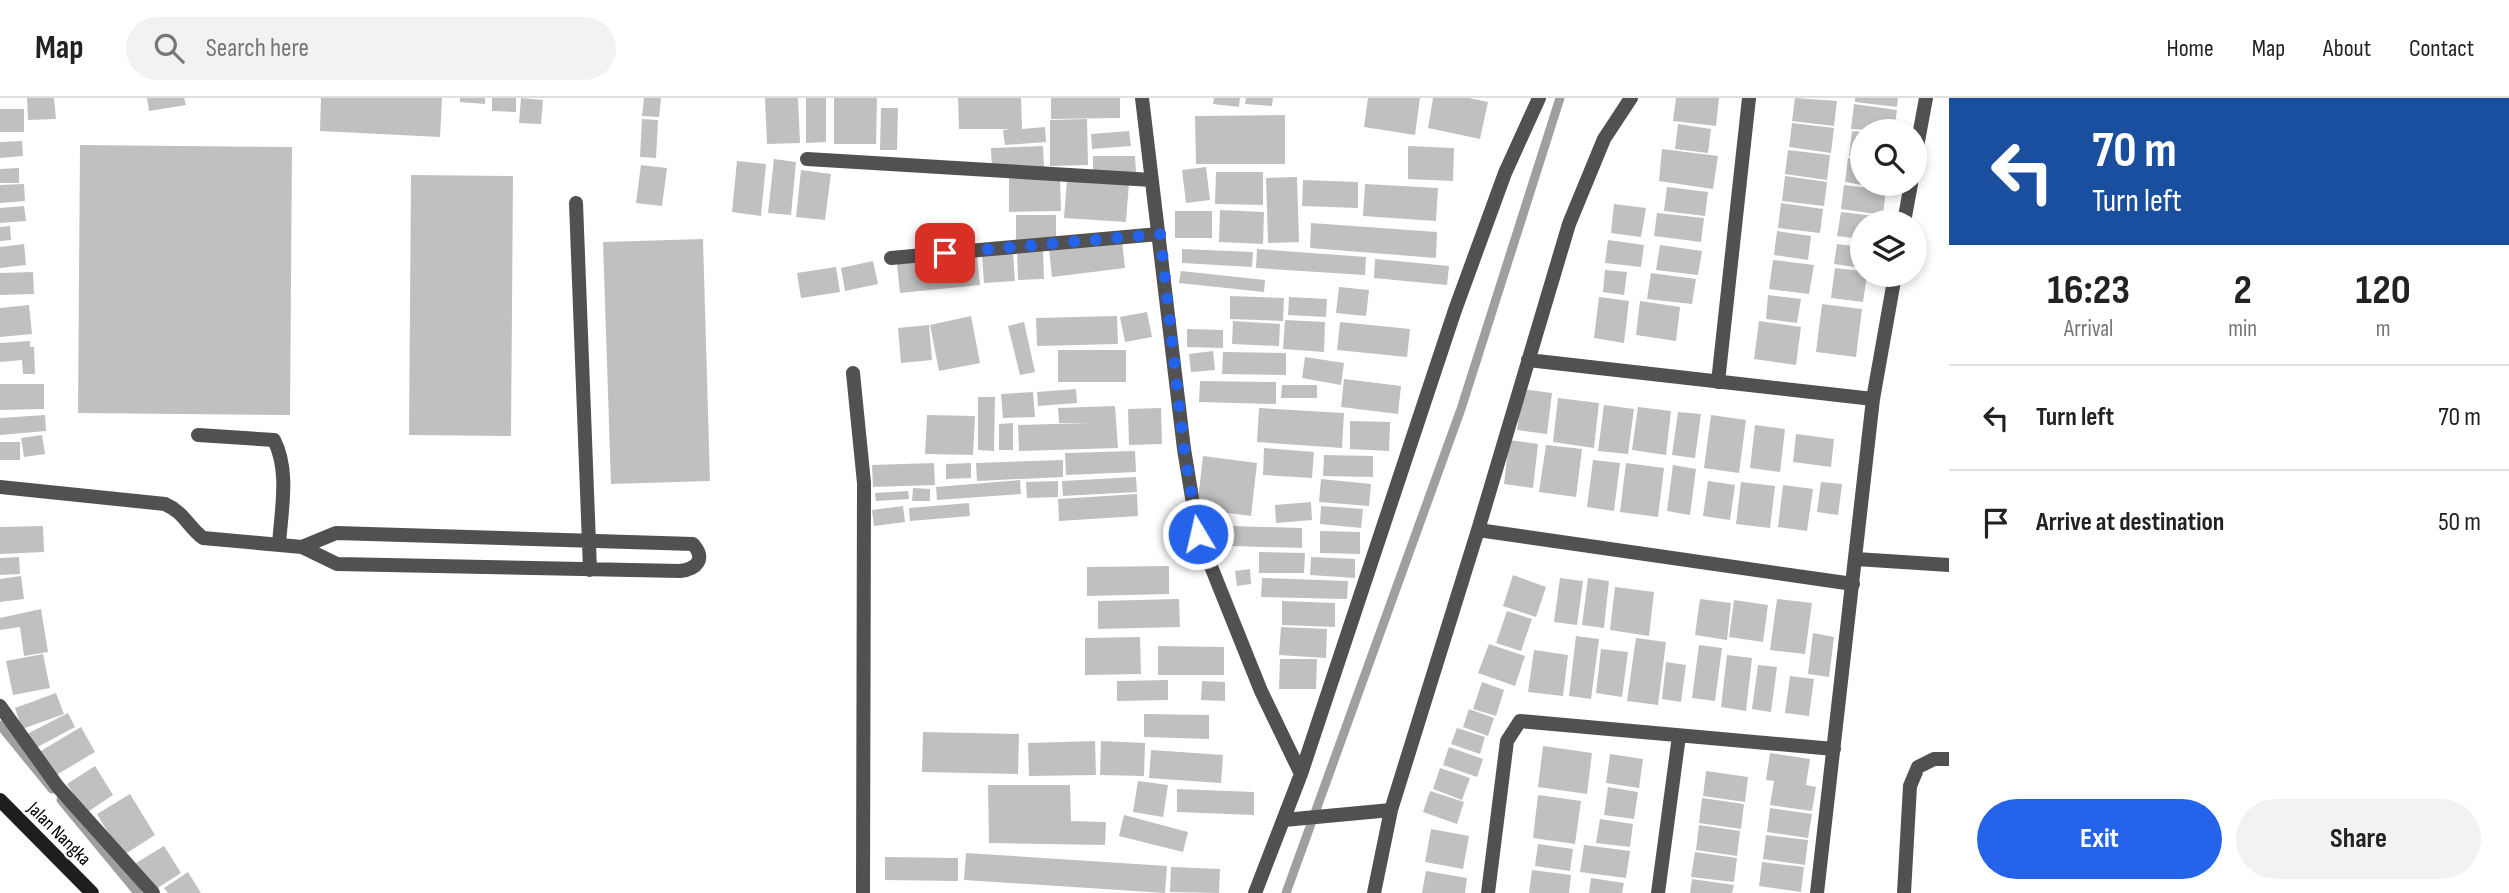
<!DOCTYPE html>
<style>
:root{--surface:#fff;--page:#f2f2f2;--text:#222;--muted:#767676;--line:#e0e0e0;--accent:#2563eb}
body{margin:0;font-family:"Sofia Sans Condensed",sans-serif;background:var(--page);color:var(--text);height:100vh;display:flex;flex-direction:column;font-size:26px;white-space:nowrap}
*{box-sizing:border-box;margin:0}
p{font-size:23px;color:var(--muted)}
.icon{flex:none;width:38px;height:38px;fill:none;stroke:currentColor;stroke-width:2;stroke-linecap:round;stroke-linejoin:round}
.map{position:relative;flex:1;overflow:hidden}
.drawer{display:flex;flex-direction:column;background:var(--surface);width:560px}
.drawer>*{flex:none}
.guide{background:#1a4fa0;color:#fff;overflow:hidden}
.fabs{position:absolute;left:1850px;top:21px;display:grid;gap:14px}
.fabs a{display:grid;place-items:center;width:77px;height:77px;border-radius:50%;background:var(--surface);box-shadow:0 4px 10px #0003;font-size:35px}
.pin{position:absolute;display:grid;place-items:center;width:60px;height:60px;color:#fff;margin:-30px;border-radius:14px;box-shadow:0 4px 10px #0006}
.me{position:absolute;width:77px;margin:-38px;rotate:351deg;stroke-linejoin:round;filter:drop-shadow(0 0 5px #0008)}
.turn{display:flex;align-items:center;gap:24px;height:147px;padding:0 28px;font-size:32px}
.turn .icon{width:91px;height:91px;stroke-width:2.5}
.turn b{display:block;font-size:49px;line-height:60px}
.eta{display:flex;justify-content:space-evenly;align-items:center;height:119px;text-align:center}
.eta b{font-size:42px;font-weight:700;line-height:49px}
.action{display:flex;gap:14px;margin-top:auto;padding:14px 28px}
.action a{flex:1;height:80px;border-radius:42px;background:var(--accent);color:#fff;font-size:28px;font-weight:700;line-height:80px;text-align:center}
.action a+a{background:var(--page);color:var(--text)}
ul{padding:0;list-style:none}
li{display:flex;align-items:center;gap:21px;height:105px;padding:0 28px;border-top:2px solid var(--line)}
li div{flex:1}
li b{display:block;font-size:26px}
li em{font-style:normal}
header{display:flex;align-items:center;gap:42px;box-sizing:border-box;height:98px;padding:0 35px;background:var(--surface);border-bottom:2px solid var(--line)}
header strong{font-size:33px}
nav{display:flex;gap:38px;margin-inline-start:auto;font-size:24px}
.search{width:490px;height:63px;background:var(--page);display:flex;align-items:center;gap:18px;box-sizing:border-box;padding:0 24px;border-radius:38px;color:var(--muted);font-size:26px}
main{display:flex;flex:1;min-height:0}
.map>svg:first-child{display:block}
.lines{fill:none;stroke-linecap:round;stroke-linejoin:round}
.stream{stroke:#9f9f9f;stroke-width:9}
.building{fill:#c0c0c0}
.lane{stroke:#515151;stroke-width:14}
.street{stroke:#515151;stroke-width:14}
.secondary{stroke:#1e1e1e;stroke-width:14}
.route{stroke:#2563eb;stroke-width:12;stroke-dasharray:0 21.6}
.labels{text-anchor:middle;stroke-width:5;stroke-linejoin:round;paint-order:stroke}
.street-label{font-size:19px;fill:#000;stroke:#fff}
</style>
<header>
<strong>Map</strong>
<div class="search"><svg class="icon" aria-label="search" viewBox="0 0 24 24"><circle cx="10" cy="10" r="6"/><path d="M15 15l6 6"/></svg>Search here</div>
<nav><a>Home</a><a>Map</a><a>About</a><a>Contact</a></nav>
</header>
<main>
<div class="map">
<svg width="1949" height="795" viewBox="0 0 1949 795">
<rect width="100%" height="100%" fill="#fff"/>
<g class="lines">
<!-- stream -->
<path class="stream" d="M0,627L52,691
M61,702L138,795
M1286,795L1461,311L1560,0"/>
</g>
<!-- building -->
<path class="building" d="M27,0H54L56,21L28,22Z
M147,0H184L186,7L149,13Z
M321,0H442L440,39L320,33Z
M460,0H485V6L460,4Z
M492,0H516V14L492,13Z
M521,0L543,2L541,26L519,25Z
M644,0H661L659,19L642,18Z
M765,0H798L800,45L767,46Z
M806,0H826V44L806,45Z
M834,0H877L876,46H834Z
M958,0H1021L1022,31L1045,29L1046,44L1005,47L1003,32L1011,31H959Z
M1051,0H1120V20L1051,21Z
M1214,0H1240L1239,9L1213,6Z
M1246,0H1273L1272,8L1245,6Z
M1368,0H1420L1415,37L1364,29Z
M1433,0H1469L1488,4L1480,41L1428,30Z
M1676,0H1719L1716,28L1673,23Z
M1795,0L1837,3L1834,28L1792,23Z
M1855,0H1898L1897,9L1855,4Z
M1854,6L1897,12L1894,33L1851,31Z
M881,10H898L897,52H880Z
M0,11H24V34H0Z
M1285,17V66H1196L1195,18Z
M642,21L658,22L656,60L640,59Z
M1087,21L1088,67L1050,68V22Z
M1792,25L1834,30L1831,55L1789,49Z
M1678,26L1711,31L1708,55L1675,51Z
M1129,33L1131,48L1092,51L1091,36Z
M1852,33L1862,34V59L1849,58Z
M22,43L23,58L0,60V44Z
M80,47L292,49L290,317L78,315Z
M1043,48L1044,69L992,71L991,50Z
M1408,48L1454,50L1453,83L1408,81Z
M1662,51L1718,58L1713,91L1659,83Z
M1788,52L1830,57L1827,82L1785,76Z
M1093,58H1135L1136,74L1093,75Z
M1848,60L1862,62V87L1845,84Z
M774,61L796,64L791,117L768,115Z
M737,63L766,66L761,118L732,114Z
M641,67L667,70L662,108L636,105Z
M1206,69L1210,102L1186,105L1182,72Z
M19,70V85H0V71Z
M801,72L831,76L825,122L796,119Z
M1216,74H1263V107L1215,106Z
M411,77L513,78L511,338L409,337Z
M1785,78L1827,84L1824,108L1782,103Z
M1060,79L1061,113L1009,114V80Z
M1297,79L1299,144L1268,145L1266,80Z
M1067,82L1129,85L1126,124L1064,120Z
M1303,82L1358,84V110L1302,108Z
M24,86L25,103L0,105V87Z
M1365,86L1438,90L1436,123L1363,118Z
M1844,87L1886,92L1883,117L1841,111Z
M1667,89L1708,94L1705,118L1664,113Z
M1781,105L1823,111L1820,135L1778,130Z
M1614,106L1646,110L1641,139L1611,135Z
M24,108L26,123L0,125V110Z
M1220,112L1264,114L1263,146L1219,144Z
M1175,113H1212V140H1175Z
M1841,114L1883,119L1882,124H1862V141L1837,138Z
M1657,115L1704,120L1701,144L1654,138Z
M1016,117H1056V143H1016Z
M1311,125L1437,134L1436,160L1310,150Z
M10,128L11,142L0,143V129Z
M1777,133L1811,138L1808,162L1774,157Z
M703,141L710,383L611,386L603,144Z
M1608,142L1644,147L1641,169L1605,165Z
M1122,143L1125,170L1052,179L1049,151Z
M24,146L26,167L0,170V149Z
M1837,146L1862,149V170L1834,166Z
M1660,147L1702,153L1698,177L1656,172Z
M1182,151L1253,154L1252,169L1182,165Z
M1257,151L1366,159L1365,177L1256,170Z
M1043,152L1044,181L1018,182L1017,153Z
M1013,154L1015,183L984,185L982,156Z
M977,159L980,187L900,195L897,166Z
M1375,161L1449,168L1447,187L1374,180Z
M1773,162L1814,167L1809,196L1769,191Z
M873,163L878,186L845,193L841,170Z
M836,169L840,194L801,200L797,175Z
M1835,170L1862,173V177H1867L1863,204L1831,200Z
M1605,172L1627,174L1624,197L1603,194Z
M1181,173L1265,182L1264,194L1179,185Z
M33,174L34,196L0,197V175Z
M1651,175L1696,181L1692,206L1647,201Z
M1339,189L1369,192L1366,218L1336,215Z
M1768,197L1801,201L1797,225L1766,221Z
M1230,198L1284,200L1283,223L1230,221Z
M1289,199L1327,201L1326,219L1288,217Z
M1599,199L1629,203L1624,245L1594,240Z
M1640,203L1680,209L1676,243L1636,237Z
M1822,206L1862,211L1856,259L1816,254Z
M29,207L32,236L0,239V210Z
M1147,214L1152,239L1125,244L1120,219Z
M971,218L980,265L939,273L930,227Z
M1117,218L1118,246L1037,248L1036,220Z
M1285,222L1325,224L1324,254L1283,251Z
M1233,223L1280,226L1279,248L1232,246Z
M1759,223L1801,229L1796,267L1754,261Z
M1024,224L1035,274L1020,277L1008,228Z
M1340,224L1410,231L1407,259L1337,252Z
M929,227L932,262L901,265L898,230Z
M1187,231L1223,232V250L1187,249Z
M30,243V249H34L35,276H23L22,262L0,264V245Z
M1058,252H1126V284H1058Z
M1213,253L1215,272L1191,274L1189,256Z
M1223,254L1286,255V277L1222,276Z
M1305,259L1344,265L1341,287L1302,280Z
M1344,281L1401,288L1398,316L1341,309Z
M1200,283L1276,284V306L1199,304Z
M0,286H44V311L0,312Z
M1282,287H1317V300H1281Z
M1076,291L1077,305L1038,308L1037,294Z
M1522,291L1552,295L1547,336L1517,332Z
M1033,294L1035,319L1003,320L1001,296Z
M978,299H995L994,353L978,352Z
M1558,300L1599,305L1594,350L1553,344Z
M1604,307L1634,311L1628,356L1598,353Z
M1115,308L1118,350L1019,353L1018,327L1090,325H1059L1058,310Z
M1638,309L1671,313L1666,357L1632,352Z
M1161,310L1162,346L1129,347L1128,311Z
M1259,310L1344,315L1342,350L1257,344Z
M1678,314L1701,316L1695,360L1672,357Z
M45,317L46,333L0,337V320Z
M927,317L975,318L973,357L925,356Z
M1711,317L1746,322L1739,375L1704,370Z
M1350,323L1390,324L1389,353L1350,351Z
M1013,325V352H999V326Z
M1755,327L1785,331L1780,374L1750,370Z
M1796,336L1834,341L1831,369L1793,364Z
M42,337L45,356L24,359L21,340Z
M1509,342L1538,346L1533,390L1504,386Z
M0,344H20V362H0Z
M1546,347L1582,351L1576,399L1539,394Z
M1264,350L1314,354L1312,380L1263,377Z
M1135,353L1136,374L1066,377L1065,355Z
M1324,357L1373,358V379L1323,378Z
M1203,358L1257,365L1251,418L1197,411Z
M1063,362V379L977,383L976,365Z
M1593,362L1620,365L1614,413L1587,409Z
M934,365L935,387L873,389L872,367Z
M971,365V380L946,381V366Z
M1626,365L1664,370L1658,419L1620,414Z
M1673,367L1696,371L1690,417L1667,413Z
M1136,379L1137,394L1063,398L1062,383Z
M1321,381L1371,386L1369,408L1319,404Z
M1020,382L1021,396L937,402L936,389Z
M1058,383V399L1027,400L1026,384Z
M1708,383L1735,387L1730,422L1703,418Z
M1741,384L1775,388L1770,430L1736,426Z
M1821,384L1842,386L1838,417L1817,414Z
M1783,387L1813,391L1807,433L1778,429Z
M913,390L930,391V403H912Z
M908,393L909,401L876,403L875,395Z
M1137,396L1138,418L1059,423L1058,401Z
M1311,404L1312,422L1276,425L1275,407Z
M969,405L970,418L910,423L909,410Z
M903,408L905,424L874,428L872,412Z
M1321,408L1363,411L1361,430L1320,426Z
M43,428L44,454L0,456V429Z
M1232,428L1302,430V450L1231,448Z
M1320,433L1360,434V456L1320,455Z
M1259,454L1305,455L1304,475H1259Z
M19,459L20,476L0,477V460Z
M1311,459L1355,461V480L1310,477Z
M1169,468V496L1087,498V469Z
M1250,471L1251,486L1237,488L1235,473Z
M1513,477L1546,489L1536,519L1503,508Z
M21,478L24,501L0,504V481Z
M1262,480L1348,483L1347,501L1261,499Z
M1560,480L1583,483L1577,527L1554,524Z
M1588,480L1609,483L1604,530L1582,527Z
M1615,489L1654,494L1649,538L1610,532Z
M1179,501L1180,529L1098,531V503Z
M1700,501L1731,505L1727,542L1695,537Z
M1777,501L1812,505L1805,556L1770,552Z
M1734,502L1768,507L1763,544L1729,539Z
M1282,503L1335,505V529L1282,527Z
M41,511L48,554L24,558L20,529L0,532V520Z
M1507,513L1532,521L1521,553L1496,545Z
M1281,529L1327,531L1326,560L1279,557Z
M1813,535L1834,539L1829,579L1808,576Z
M1576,538L1599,541L1591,601L1569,598Z
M1140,539L1141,576L1085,577V540Z
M1636,540L1666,544L1658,607L1627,603Z
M1489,546L1525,558L1515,588L1478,575Z
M1699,547L1722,550L1715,603L1692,600Z
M1158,548L1224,549V577H1158Z
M1601,551L1628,554L1622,599L1596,595Z
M1534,552L1568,557L1563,598L1528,594Z
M43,556L50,590L13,597L6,563Z
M1727,557L1752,560L1746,613L1721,609Z
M1280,561H1317L1316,591H1279Z
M1666,564L1686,567L1681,604L1662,601Z
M1758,567L1777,569L1771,614L1752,611Z
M1790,578L1814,581L1809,618L1785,615Z
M1168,582V602L1117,603V583Z
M1202,583L1225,584V603L1201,602Z
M1482,584L1504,592L1496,618L1473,611Z
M56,595L64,616L22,631L15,610Z
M1469,611L1494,620L1488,638L1463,629Z
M68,615L75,629L32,652L25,637Z
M1144,616L1209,617V641L1144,639Z
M81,629L95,654L53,679L39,654Z
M1457,630L1485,639L1480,656L1451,646Z
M923,634L1019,636L1018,676L922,674Z
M1095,643L1096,677L1029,678L1028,645Z
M1101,643L1145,645L1144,678L1100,677Z
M1543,648L1592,655L1587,696L1538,689Z
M1449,649L1483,661L1477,679L1443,667Z
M1151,652L1223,657L1221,685L1149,680Z
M1770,655L1810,661L1806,687L1816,689L1812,713L1770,707L1774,683L1766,682Z
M1610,656L1643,661L1639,690L1606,685Z
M95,668L113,697L86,715L67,686Z
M1440,670L1470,680L1462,702L1433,691Z
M1706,673L1748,679L1745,704L1703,698Z
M1138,683L1168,687L1163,719L1133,714Z
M988,687H1070L1071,723L1106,724L1105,747L989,745Z
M1608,689L1638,694L1634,721L1604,717Z
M1177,691L1254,694V717L1177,714Z
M1430,693L1464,704L1457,726L1423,714Z
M130,696L155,737L122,758L97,716Z
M1538,697L1581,703L1575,746L1533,740Z
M1702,700L1744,706L1741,731L1699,725Z
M1770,710L1812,716L1808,740L1767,734Z
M1124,717L1188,734L1183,754L1119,738Z
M1600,721L1633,726L1630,749L1596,745Z
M1699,727L1740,733L1737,758L1696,752Z
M1431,731L1469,738L1463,771L1425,764Z
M1766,737L1808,742L1805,767L1763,761Z
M1538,746L1573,751L1570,773L1535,768Z
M1584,747L1630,753L1626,780L1580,774Z
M164,748L181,775L153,793L136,765Z
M1695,754L1737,760L1734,784L1691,779Z
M966,755L1167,768L1165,795L964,782Z
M885,759L958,760V783L885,782Z
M1762,764L1804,769L1801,794L1759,788Z
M1171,769L1220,771L1219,795L1170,794Z
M1532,772L1571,777L1569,795H1529Z
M1426,773L1467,780L1465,795H1422Z
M188,774L201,795H168L164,790Z
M1591,780L1624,785L1622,795H1589Z
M1692,781L1734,787L1732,795H1690Z"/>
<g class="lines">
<!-- lane -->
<path class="lane" d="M576,105L590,472
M198,337L274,342C290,373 281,413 279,447
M0,389L165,406C185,415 187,428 203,440L302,449L337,466L680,473C697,471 706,461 693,446L336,435L302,449"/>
<!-- street -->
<path class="street" d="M1142,0L1184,351L1198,436L1261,593L1301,676
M807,61L1152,82
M1914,65L1926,0
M1904,124L1911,86
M891,160L1159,136
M1528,262L1873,301
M853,275L864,385L863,795
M1718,284L1749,0
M1478,432L1853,486
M1856,461L1949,467
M0,608L58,689L153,795
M1284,722L1391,712
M1255,795L1301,676L1455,212L1505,75L1539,0
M1374,795L1391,712L1478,432L1569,126L1604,41L1631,0
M1488,795L1507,643L1520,623L1834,651
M1658,795L1679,638
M1817,795L1873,301L1895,177
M1904,795L1910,688L1918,669L1934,661H1949"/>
<!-- secondary -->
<path class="secondary" d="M0,702L92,795"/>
</g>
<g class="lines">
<!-- route -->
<path class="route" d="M945,155L1160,136L1184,351L1198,436"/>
</g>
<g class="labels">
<!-- street labels -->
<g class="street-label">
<text transform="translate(60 735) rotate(45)" y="7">Jalan Nangka</text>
</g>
</g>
</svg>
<div class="fabs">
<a><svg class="icon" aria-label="search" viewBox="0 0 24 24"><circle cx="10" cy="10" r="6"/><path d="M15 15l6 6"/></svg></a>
<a><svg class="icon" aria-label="layers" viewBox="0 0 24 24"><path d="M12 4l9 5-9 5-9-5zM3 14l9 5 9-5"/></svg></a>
</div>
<div class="pin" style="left:945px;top:155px;background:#d93025"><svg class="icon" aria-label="arrive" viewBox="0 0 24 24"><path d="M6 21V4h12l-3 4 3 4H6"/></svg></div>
<svg class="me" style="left:1198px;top:436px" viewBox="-20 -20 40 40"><circle r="17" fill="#2563eb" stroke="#fff" stroke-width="3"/><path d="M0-11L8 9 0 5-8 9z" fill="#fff"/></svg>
</div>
<section class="drawer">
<div class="guide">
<div class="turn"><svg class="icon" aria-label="left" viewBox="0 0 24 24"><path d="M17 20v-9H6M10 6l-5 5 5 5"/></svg><div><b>70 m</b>Turn left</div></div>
</div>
<div class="eta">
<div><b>16:23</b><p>Arrival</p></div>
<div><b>2</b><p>min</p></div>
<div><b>120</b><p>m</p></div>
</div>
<ul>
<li><svg class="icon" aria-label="left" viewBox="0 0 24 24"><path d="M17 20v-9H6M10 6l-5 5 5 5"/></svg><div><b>Turn left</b></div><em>70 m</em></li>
<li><svg class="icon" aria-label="arrive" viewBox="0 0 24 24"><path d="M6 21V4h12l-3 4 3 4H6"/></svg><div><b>Arrive at destination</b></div><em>50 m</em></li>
</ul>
<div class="action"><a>Exit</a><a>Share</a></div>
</section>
</main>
